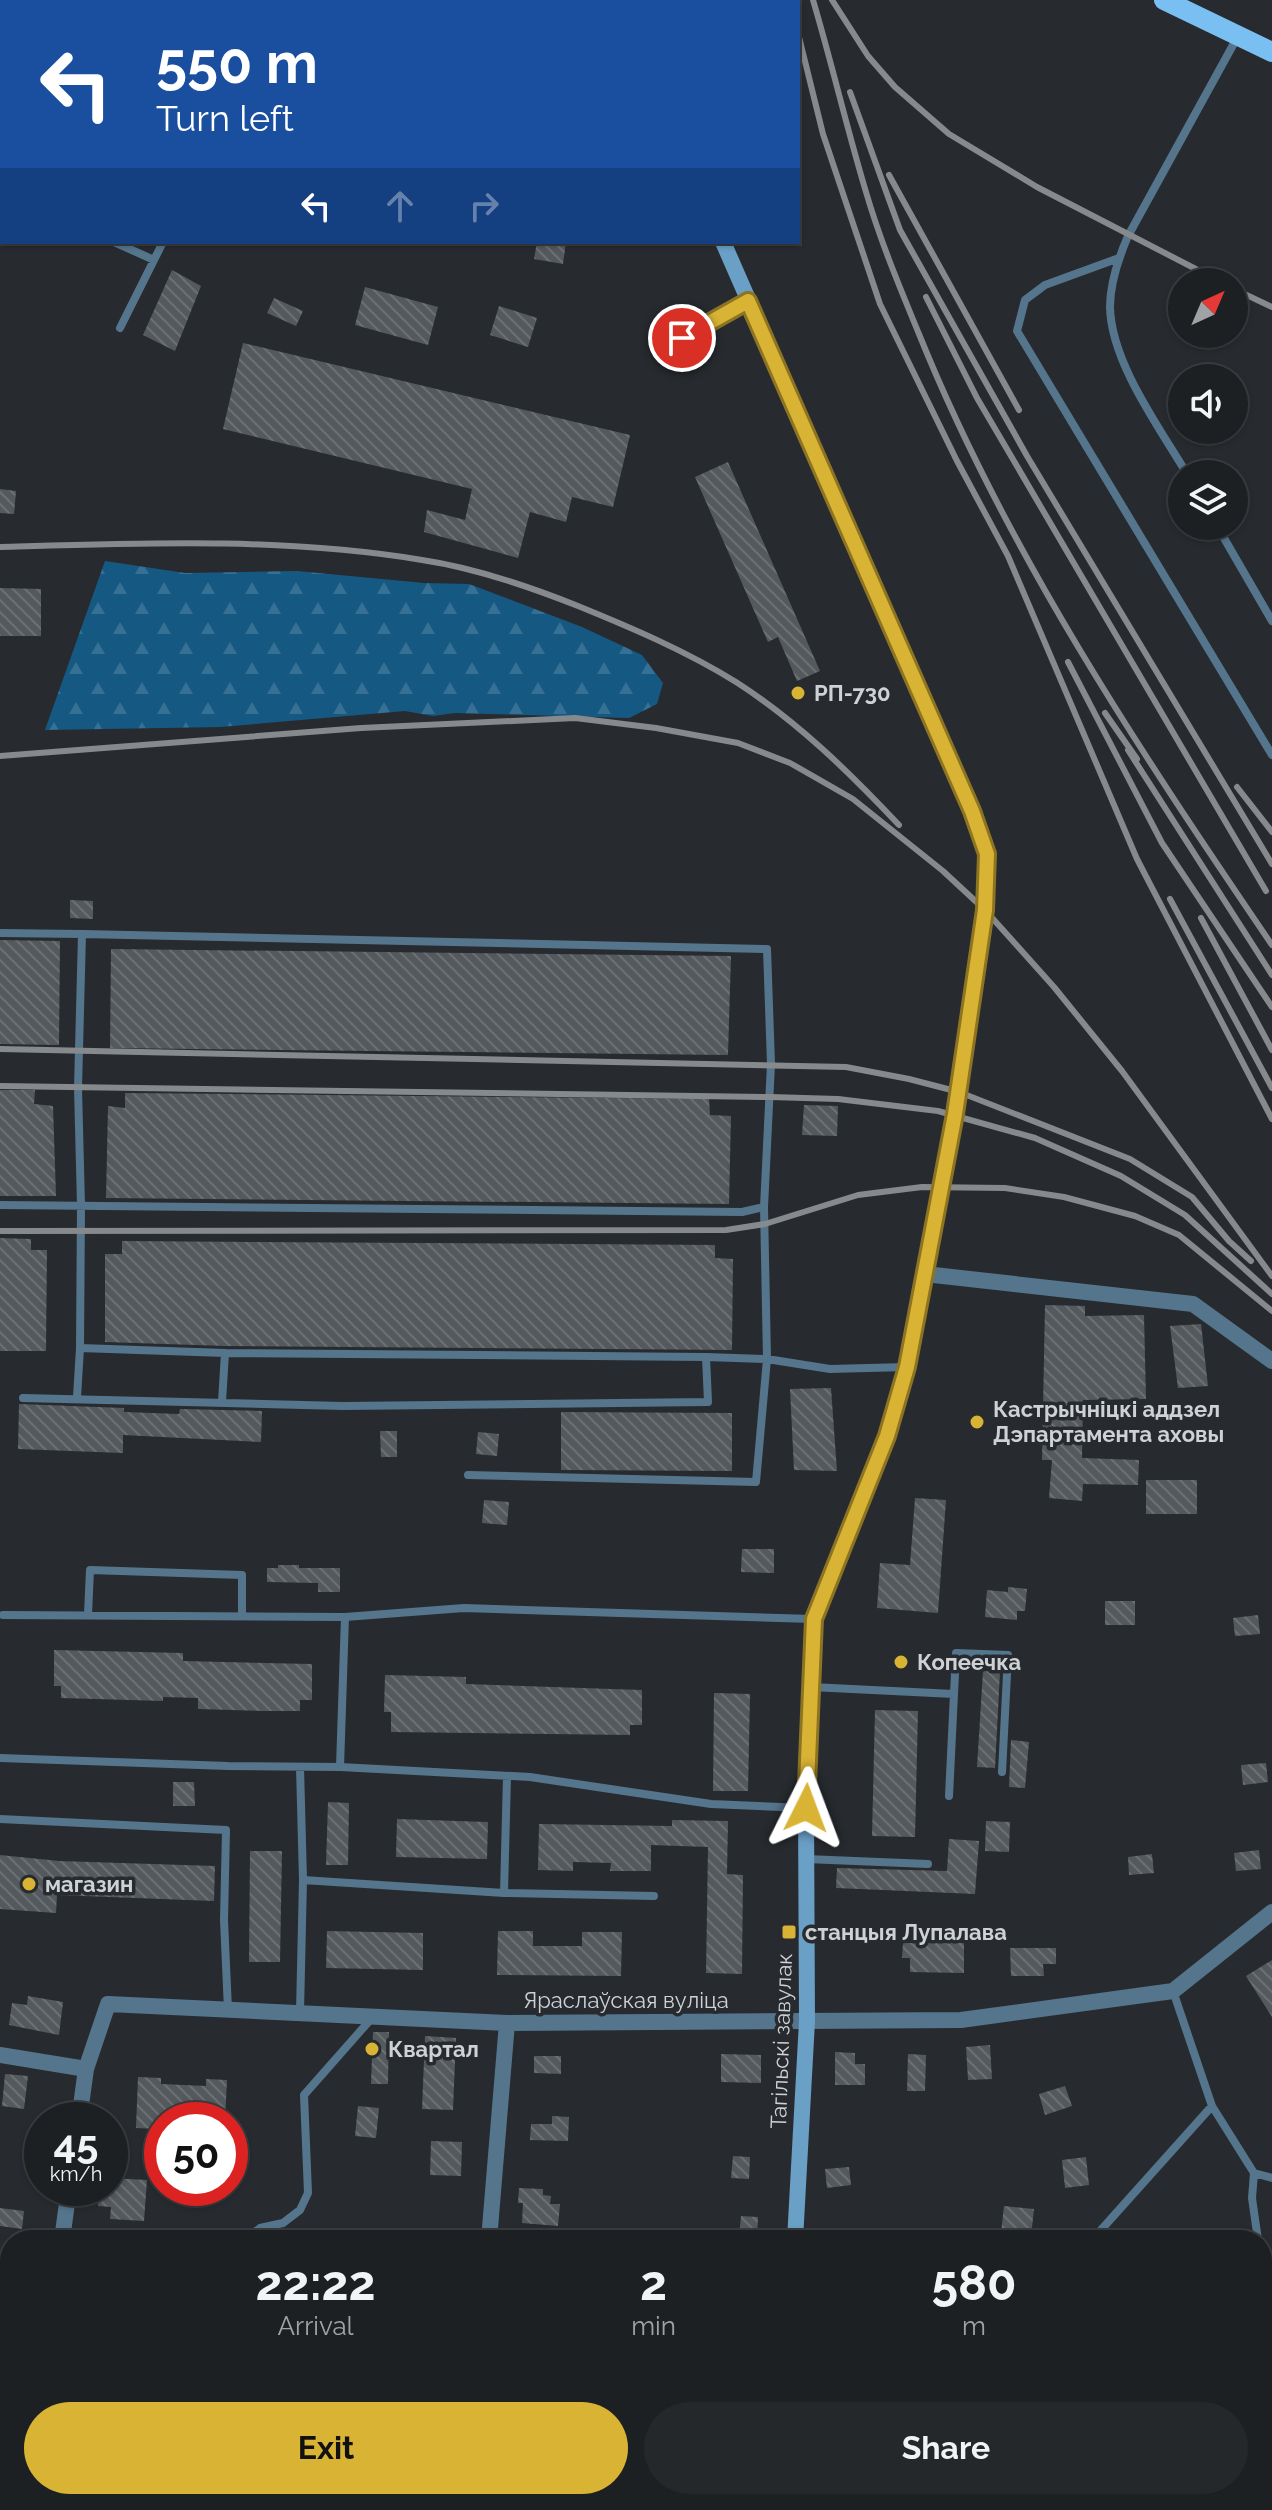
<!DOCTYPE html>
<meta charset="utf-8">
<style>
:root{--surface:#1d2023;--page:#25282b;--text:#f1f3f6;--muted:#a0a3a6;--line:#3b3e41;--accent:#d9b334}
body{margin:0;font-family:Raleway,sans-serif;background:var(--page);color:var(--text);height:100vh;display:flex;flex-direction:column;font-size:30px;white-space:nowrap}
*{box-sizing:border-box;margin:0}
p{font-size:26px;color:var(--muted)}
.icon{flex:none;width:44px;height:44px;fill:none;stroke:currentColor;stroke-width:2;stroke-linecap:round;stroke-linejoin:round}
.map{position:relative;flex:1;overflow:hidden}
.panel{position:absolute;left:0px;top:2230px;width:1272px;height:280px;display:flex;flex-direction:column;background:var(--surface);border-radius:32px 32px 0 0;box-shadow:0 2px 6px #0004,0 0 0 2px var(--line)}
.panel>*{flex:none}
.guide{position:absolute;left:0px;top:0px;width:800px;height:244px;box-shadow:0 2px 6px #0004,0 0 0 2px var(--line);background:#1a4fa0;color:#fff;overflow:hidden}
.needle{width:52px;rotate:44deg}
.buttons{position:absolute;left:1168px;top:268px;display:grid;gap:16px}
.buttons a{display:grid;place-items:center;width:80px;height:80px;border-radius:50%;background:var(--surface);box-shadow:0 2px 6px #0004,0 0 0 2px var(--line);font-size:40px}
.speed{position:absolute;left:24px;top:2102px;display:flex;gap:16px;font-size:40px;font-weight:700;text-align:center}
.speed>*{display:grid;place-content:center;width:104px;height:104px;border-radius:50%;background:var(--surface);box-shadow:0 2px 6px #0004,0 0 0 2px var(--line);line-height:1}
.speed small{font-size:20px;font-weight:400}
.speed .limit{border:12px solid #d22;background:#fff;color:#111}
.pin{position:absolute;display:grid;place-items:center;width:68px;height:68px;color:#fff;margin:-34px;border:4px solid #fff;border-radius:50%;box-shadow:0 2px 8px #0007}
.me{position:absolute;width:88px;margin:-44px;rotate:3deg;stroke-linejoin:round;filter:drop-shadow(0 0 6px #0008)}
.turn{display:flex;align-items:center;gap:28px;height:168px;padding:0 24px;font-size:36px}
.turn .icon{width:104px;height:104px;stroke-width:2.5}
.turn b{display:block;font-size:56px;line-height:68px}
.lanes{display:flex;align-items:center;height:76px;padding:0 24px;background:#0003;justify-content:center;gap:40px;direction:ltr}
.lanes .off{opacity:.35}
.eta{display:flex;justify-content:space-evenly;align-items:center;height:136px;text-align:center}
.eta b{font-size:48px;font-weight:700;line-height:56px}
.button{display:flex;gap:16px;margin-top:auto;padding:16px 24px}
.button a{flex:1;height:92px;border-radius:48px;background:var(--accent);color:#111;font-size:32px;font-weight:700;line-height:92px;text-align:center}
.button a+a{background:var(--page);color:var(--text)}
.map>svg:first-child{display:block}
.forest{fill:url(#forest-firs)}
.building{fill:url(#building-back-hatch)}
.lines{fill:none;stroke-linecap:round;stroke-linejoin:round}
.service{stroke:#55758d;stroke-width:8}
.minor{stroke:#55758d;stroke-width:16}
.secondary{stroke:#6a9fc6;stroke-width:16}
.primary{stroke:#7abff2;stroke-width:20}
.rail{stroke:#878a8d;stroke-width:6}
.route-casing{stroke:#8d7422;stroke-width:20}
.route{stroke:#d9b334;stroke-width:14}
.poi-dot{fill:#d9b334;stroke:#272b2f;stroke-width:3}
.labels{text-anchor:middle;stroke-width:7;stroke-linejoin:round;paint-order:stroke}
.poi-label{font-size:22px;font-weight:bold;fill:#cfd2d4;stroke:#272b2f;text-anchor:start}
.street-label{font-size:22px;fill:#cfd2d4;stroke:#272b2f}
</style>
<div class="map">
<svg width="1272" height="2510" viewBox="0 0 1272 2510">
<defs>
<pattern id="forest-firs" width="22" height="20" patternUnits="userSpaceOnUse" patternTransform="scale(2)"><rect width="22" height="20" fill="#155983"/><path d="M5 1l3.5 6h-7zM16 11l3.5 6h-7z" fill="#367094"/></pattern>
<pattern id="building-back-hatch" width="6" height="6" patternUnits="userSpaceOnUse" patternTransform="scale(2)"><rect width="6" height="6" fill="#54595d"/><path d="M-1 5l2 2M0 0l6 6M5-1l2 2" fill="none" stroke="#6c7073"/></pattern>
</defs>
<rect width="100%" height="100%" fill="#272b2f"/>
<!-- forest -->
<path class="forest" d="M105,561L185,573L297,571L424,583L469,584L582,627L642,655L663,683L657,704L629,718L455,713L433,716L405,711L220,727L45,730Z
M1272,2482V2510H1257L1260,2500H1262V2490Z"/>
<!-- building -->
<path class="building" d="M537,242H566L563,264L534,259Z
M172,270L201,286L175,351L143,335Z
M365,287L438,307L428,345L355,325Z
M274,298L303,311L296,326L267,313Z
M499,306L537,318L528,347L490,335Z
M243,343L630,435L613,507L572,497L566,522L530,512L518,558L424,532L427,510L465,520L472,489L223,429Z
M728,462L820,671L797,681L778,637L768,642L695,477Z
M0,489L16,491L14,514L0,513Z
M0,588L41,589V636H0Z
M70,900L93,901V919L70,918Z
M0,940L60,941L59,1045L0,1044Z
M111,949L731,956L728,1055L110,1048Z
M0,1090H35L34,1104L53,1106L56,1196H0Z
M125,1093L709,1099L710,1115L731,1116L729,1204L106,1198L108,1106L125,1108Z
M804,1105L838,1106L837,1136L802,1135Z
M0,1238L31,1239V1250H47L46,1351H0Z
M122,1241L715,1245V1258L733,1259L732,1350L225,1346L105,1342V1254H122Z
M1045,1305L1085,1306V1316L1144,1315L1146,1399L1083,1400L1082,1458L1139,1460L1138,1485L1083,1484L1082,1501L1049,1498L1052,1460H1042Z
M1201,1324L1208,1386L1178,1388L1170,1326Z
M831,1388L837,1471L794,1470L790,1389Z
M19,1404L124,1408V1412L179,1414L180,1409L262,1411L261,1442L123,1435V1453L18,1449Z
M561,1412L732,1413V1471L561,1470Z
M380,1431H397V1457H381Z
M478,1432L499,1434L497,1456L476,1454Z
M1146,1480H1197V1514H1146Z
M915,1498L946,1500L938,1613L877,1608L880,1563L910,1565Z
M484,1500L509,1502L507,1525L482,1523Z
M742,1549H774V1573L741,1572Z
M278,1565H299V1568H340V1592H318V1583L267,1582V1568H278Z
M1008,1587L1027,1589L1025,1611H1017V1620L985,1617L987,1590L1008,1592Z
M1105,1601H1135V1625H1105Z
M1258,1615L1260,1634L1235,1636L1233,1618Z
M54,1650L183,1653V1661L312,1664V1700H300V1711H262L198,1709V1698L163,1697V1701L61,1698V1686H54Z
M983,1671L1000,1672L995,1768L977,1767Z
M385,1675L466,1677V1684L642,1690V1725H630V1735L391,1732V1712H384Z
M714,1693L750,1694L748,1791H713Z
M875,1710L918,1711L915,1837L872,1836Z
M1011,1740L1029,1742L1025,1788L1009,1787Z
M1266,1763L1268,1782L1243,1785L1241,1765Z
M173,1782H194L195,1806H173Z
M328,1802L349,1803L348,1865H326Z
M397,1819L488,1822L487,1859L396,1857Z
M672,1820L728,1821L727,1874L743,1875L742,1974L706,1973L708,1847L651,1845V1871H610L611,1863L573,1862V1871L538,1870L539,1824L672,1826Z
M986,1821L1010,1822L1009,1852L985,1851Z
M949,1839L979,1841L975,1894L836,1888L837,1868L947,1871Z
M1259,1850L1261,1869L1236,1871L1234,1853Z
M250,1851H282L280,1962H249Z
M1152,1854L1154,1873L1129,1875L1128,1857Z
M0,1855L59,1861L215,1866L214,1901L57,1895L56,1913L0,1909Z
M327,1931L423,1933V1970L326,1968Z
M498,1931H533V1946H582V1932H622L621,1976L497,1975Z
M903,1943H964V1973L910,1972V1958H902Z
M1010,1948H1056V1964H1043L1044,1976H1011Z
M1272,1960V2017L1246,1976Z
M28,1996L63,2002L59,2035L9,2025L12,2003L27,2005Z
M373,2032H389L388,2084H371Z
M425,2036L456,2038L453,2110L422,2109Z
M990,2045L992,2079L968,2080L966,2047Z
M835,2052L855,2053V2064H865V2085H835Z
M721,2054L761,2055V2083L721,2082Z
M908,2054L926,2055L925,2091H907Z
M534,2056H561V2074L534,2073Z
M5,2074L28,2076L24,2109L2,2106Z
M138,2077L161,2078V2084L206,2086V2079L227,2080L225,2120H162L157,2122V2129L136,2128Z
M1065,2086L1072,2106L1045,2115L1039,2094Z
M358,2106L379,2108L376,2138L355,2136Z
M552,2116L569,2117L568,2141L530,2140L531,2124H552Z
M431,2141L462,2142L461,2176L430,2175Z
M733,2156L750,2157L749,2179L731,2178Z
M1086,2157L1089,2185L1065,2188L1062,2160Z
M849,2167L851,2185L827,2188L825,2169Z
M110,2178L147,2180L144,2221L110,2219L111,2207L98,2206L99,2188H110Z
M519,2188L543,2189V2195L551,2196L550,2204H560L558,2226L522,2223L523,2203H518Z
M1004,2206L1034,2209L1031,2236L1001,2233Z
M0,2208L24,2211L22,2229L0,2226Z
M741,2216L758,2217L757,2240L739,2238Z"/>
<g class="lines">
<!-- service -->
<path class="service" d="M406,2L408,0
M0,5L2,0
M0,191L2,192
M114,242L154,260
M1119,258L1045,285L1025,300L1017,331L1272,755
M120,328L163,242
M682,338L748,301
M1187,474C1159,427 1111,362 1110,307C1110,283 1119,257 1128,236L1238,36
M1217,526L1272,621
M0,933L82,934
M0,1205L742,1212L764,1207
M80,1348L81,1205L78,1088L82,934L767,949L771,1064L764,1207L767,1359L756,1482L468,1475
M706,1357L767,1359L830,1369L906,1367
M23,1398L343,1406L708,1402L706,1357L225,1353L80,1348L77,1397
M222,1402L225,1353
M88,1614L90,1570L242,1575V1616
M3,1615L345,1617L464,1608L813,1619
M811,1687L954,1694L949,1796
M954,1694L956,1653L1008,1655L1002,1772
M0,1758L228,1766L340,1767L530,1777L711,1804L806,1808
M340,1767L345,1617
M0,1819L226,1830L224,1920L228,2010
M806,1859L928,1864
M303,1880L504,1893L654,1896
M504,1893L507,1776
M1173,1991L1212,2106L1254,2173L1252,2198L1258,2240
M300,2012L303,1880L300,1767
M1254,2173L1272,2178
M245,2240L260,2228L283,2223L300,2210L308,2193L304,2095L371,2019
M1092,2240L1212,2106
M1262,2252L1272,2279"/>
<!-- minor -->
<path class="minor" d="M925,1274L1193,1304L1272,1361
M0,2055L86,2069L108,2004L507,2023L961,2020L1173,1991L1272,1912
M79,2120L86,2069
M62,2240L69,2188
M489,2240L507,2023
M0,2268L10,2270
M1262,2462L1272,2463
M0,2468L10,2469
M22,2510L23,2500
M462,2510L463,2500"/>
<!-- secondary -->
<path class="secondary" d="M623,0V2
M723,242L972,811L987,854L985,910L959,1092L925,1274L907,1367L887,1436L814,1619L806,1808L807,2021L795,2240
M780,2510L781,2500"/>
<!-- primary -->
<path class="primary" d="M1164,0L1272,52"/>
<!-- rail -->
<path class="rail" d="M790,0V2
M813,0C832,64 847,129 866,192C880,240 900,288 919,334C1007,552 1140,751 1272,945
M832,0L868,56L895,87L949,134L1037,187L1221,282
M798,33L823,134L880,304L957,461L1008,556L1137,859L1272,1119
M850,92L900,230L1027,456L1272,864
M889,175L1019,410
M1234,289L1272,307
M926,297L977,398L1266,891
M0,547C140,543 283,537 422,560C476,568 528,586 578,606C632,628 686,651 736,682C797,721 849,772 899,825
M1068,662L1162,843L1272,1007
M1105,713L1137,759
M1128,750L1272,975
M0,756L361,728L575,718L656,728L738,743L790,763L853,799L943,871L985,910L1054,987L1122,1071L1272,1276
M1237,787L1272,832
M1170,899L1272,1088
M1201,918L1272,1050
M0,1049L846,1067L909,1079L959,1092L1130,1159L1192,1197L1229,1241L1251,1261
M0,1086L770,1097L838,1099L938,1111L1035,1138L1121,1176L1185,1215L1272,1294
M0,1231L726,1230L765,1224L858,1195L922,1187L1005,1188L1064,1197L1135,1216L1179,1235L1272,1311"/>
</g>
<g class="lines">
<defs>
<path id="route" d="M682,338L748,301L972,811L987,854L985,910L955,1114L907,1367L887,1436L814,1619L806,1808"/>
</defs>
<!-- route casing -->
<use href="#route" class="route-casing"/>
<!-- route -->
<use href="#route" class="route"/>
</g>
<!-- markers -->
<g class="poi-dot">
<circle cx="798" cy="693" r="8"/>
<circle cx="977" cy="1422" r="8"/>
<circle cx="901" cy="1662" r="8"/>
<circle cx="29" cy="1884" r="8"/>
<rect x="781" y="1924" width="16" height="16" rx="4"/>
<circle cx="372" cy="2049" r="8"/>
</g>
<g class="labels">
<!-- poi labels -->
<g class="poi-label">
<text x="814" y="701">РП-730</text>
<text x="993" y="1417">Кастрычніцкі аддзел<tspan x="993" dy="25">Дэпартамента аховы</tspan></text>
<text x="917" y="1670">Копеечка</text>
<text x="45" y="1892">магазин</text>
<text x="805" y="1940">станцыя Лупалава</text>
<text x="388" y="2057">Квартал</text>
</g>
<!-- street labels -->
<g class="street-label">
<text x="626" y="2008">Яраслаўская вуліца</text>
<text transform="translate(781 2041) rotate(-88)" y="8">Тагільскі завулак</text>
</g>
</g>
</svg>
<div class="buttons">
<a><svg class="needle" viewBox="-14 -14 28 28"><path d="M0-13l5 13h-10z" fill="#e53935"/><path d="M0 13l5-13h-10z" fill="#a0a3a6"/></svg></a>
<a><svg class="icon" aria-label="sound" viewBox="0 0 24 24"><path d="M4 9h4l5-4v14l-5-4H4zM17 9q2 3 0 6"/></svg></a>
<a><svg class="icon" aria-label="layers" viewBox="0 0 24 24"><path d="M12 4l9 5-9 5-9-5zM3 14l9 5 9-5"/></svg></a>
</div>
<div class="speed"><div>45<small>km/h</small></div><div class="limit">50</div></div>
<div class="pin" style="left:682px;top:338px;background:#d93025"><svg class="icon" aria-label="arrive" viewBox="0 0 24 24"><path d="M6 21V4h12l-3 4 3 4H6"/></svg></div>
<svg class="me" style="left:806px;top:1808px" viewBox="-20 -20 40 40"><path d="M0-17L14 15 0 8-14 15z" fill="#d9b334" stroke="#fff" stroke-width="4"/></svg>
<div class="guide">
<div class="turn"><svg class="icon" aria-label="left" viewBox="0 0 24 24"><path d="M17 20v-9H6M10 6l-5 5 5 5"/></svg><div><b>550 m</b>Turn left</div></div>
<div class="lanes"><svg class="icon" aria-label="left" viewBox="0 0 24 24"><path d="M17 20v-9H6M10 6l-5 5 5 5"/></svg><svg class="icon off" aria-label="ahead" viewBox="0 0 24 24"><path d="M12 20V5M6 11l6-6 6 6"/></svg><svg class="icon off" aria-label="right" viewBox="0 0 24 24"><path d="M7 20v-9h11M14 6l5 5-5 5"/></svg></div>
</div>
<section class="panel">
<div class="eta">
<div><b>22:22</b><p>Arrival</p></div>
<div><b>2</b><p>min</p></div>
<div><b>580</b><p>m</p></div>
</div>
<div class="button"><a>Exit</a><a>Share</a></div>
</section>
</div>
